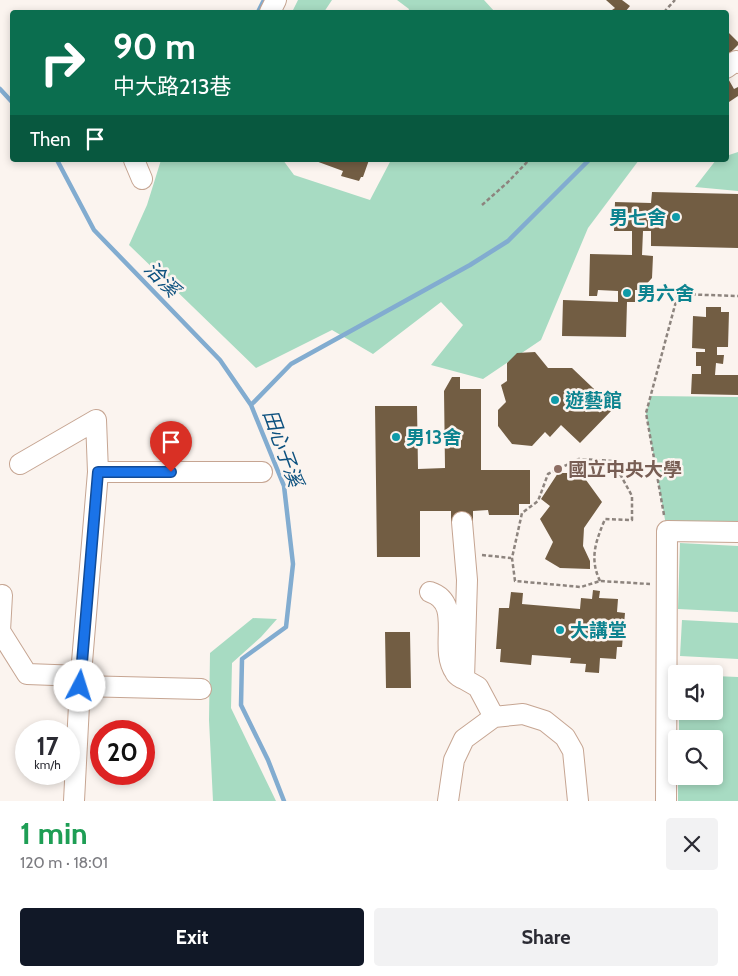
<!DOCTYPE html>
<meta charset="utf-8">
<style>
:root{--surface:#fff;--page:#f2f2f3;--text:#2b2b33;--muted:#7c7c81;--accent:#111827}
body{margin:0;font-family:Cabin,"Noto Sans TC",sans-serif;background:var(--page);color:var(--text);height:100vh;display:flex;flex-direction:column;font-size:19px;white-space:nowrap}
*{box-sizing:border-box;margin:0}
p{font-size:16px;color:var(--muted)}
.icon{flex:none;width:28px;height:28px;fill:none;stroke:currentColor;stroke-width:2;stroke-linecap:round;stroke-linejoin:round}
.map{position:relative;height:801px;overflow:hidden}
.side{display:flex;flex-direction:column;background:var(--surface);flex:1}
.side>*{flex:none}
.top-card{position:absolute;left:10px;top:10px;width:719px;height:152px;border-radius:5px;box-shadow:0 2px 8px #0003;background:#0b6e4f;color:#fff;overflow:hidden}
.buttons{position:absolute;left:668px;top:665px;display:grid;gap:10px}
.buttons a{display:grid;place-items:center;width:55px;height:55px;border-radius:5px;background:var(--surface);box-shadow:0 2px 8px #0003;font-size:25px}
.speed{position:absolute;left:15px;top:720px;display:flex;gap:10px;font-size:25px;font-weight:700;text-align:center}
.speed>*{display:grid;place-content:center;width:65px;height:65px;border-radius:50%;background:var(--surface);box-shadow:0 2px 8px #0003;line-height:1}
.speed small{font-size:12px;font-weight:400}
.speed .limit{border:8px solid #d22;background:#fff;color:#111}
.pin{position:absolute;display:grid;place-items:center;width:42px;height:42px;color:#fff;margin:-51px -21px;border-radius:50% 50% 50% 0;rotate:-45deg;box-shadow:0 0 5px #0007}
.pin .icon{rotate:45deg}
.me{position:absolute;width:55px;margin:-28px;rotate:5deg;stroke-linejoin:round;filter:drop-shadow(0 0 4px #0008)}
.turn{display:flex;align-items:center;gap:18px;height:105px;padding:0 20px;font-size:22px}
.turn .icon{width:65px;height:65px;stroke-width:2.5}
.turn b{display:block;font-size:35px;line-height:42px}
.then{display:flex;align-items:center;height:48px;padding:0 20px;background:#0003;gap:10px;font-size:19px}
.round{display:grid;place-items:center;flex:none;width:52px;height:52px;border-radius:5px;background:var(--page)}
.overview{display:flex;align-items:center;justify-content:space-between;height:85px;padding:0 20px}
h1{font-size:30px;font-weight:800;line-height:38px;color:#1e9e55}
.button{display:flex;gap:10px;margin-top:auto;padding:10px 20px}
.button a{flex:1;height:58px;border-radius:5px;background:var(--accent);color:#fff;font-size:20px;font-weight:800;line-height:58px;text-align:center}
.button a+a{background:var(--page);color:var(--text)}
.map>svg:first-child{display:block}
.green{fill:#a7dbc2}
.lines{fill:none;stroke-linecap:round;stroke-linejoin:round}
.stream{stroke:#82acd0;stroke-width:4.5}
.building{fill:#725d43}
.minor-casing{stroke:#c6a592;stroke-width:22}
.path{stroke:#8d847e;stroke-width:2.5;stroke-dasharray:4 2.5;stroke-linecap:butt}
.minor{stroke:#fff;stroke-width:20}
.route-casing{stroke:#114b97;stroke-width:12}
.route{stroke:#1a73e8;stroke-width:9}
.culture-dot{fill:#0f9aa8;stroke:#fbf4ef;stroke-width:2}
.education-dot{fill:#8d6e63;stroke:#fbf4ef;stroke-width:2}
.labels{text-anchor:middle;stroke-width:5;stroke-linejoin:round;paint-order:stroke}
.culture-label{font-size:19px;font-weight:bold;fill:#0d838f;stroke:#fbf4ef;text-anchor:start}
.education-label{font-size:19px;font-weight:bold;fill:#785e54;stroke:#fbf4ef;text-anchor:start}
.water-label{font-size:20px;font-style:italic;fill:#0d517f;stroke:#fbf4ef}
</style>
<div class="map">
<svg width="738" height="801" viewBox="0 0 738 801">
<rect width="100%" height="100%" fill="#fbf4ef"/>
<!-- green -->
<path class="green" d="M298,0H332L324,12H292Z
M397,0H484L495,12H408L409,9Z
M738,152V191L695,187L716,160H726V156Z
M161,160H283L294,175L370,200L391,160H639L588,228L541,340L483,379L431,365L463,325L441,302L373,354L332,330L256,368L129,245L147,205Z
M651,396L738,397V532L667,531L646,413Z
M680,543L738,546V612L678,609Z
M253,618L277,619L261,637L232,663L231,708L276,801H213L209,720L210,653Z
M682,620L738,623V659L680,656Z
M714,676L738,677V801H678V776H714V739H679V711H714Z"/>
<g class="lines">
<!-- stream -->
<path class="stream" d="M258,12L264,0
M0,89L12,102
M57,160L94,230L220,360L251,405
M284,801L268,760L241,705L242,659L286,627L293,564L284,486L251,405L291,364L470,265L508,241L589,160"/>
</g>
<!-- building -->
<path class="building" d="M606,0H622L630,6L625,12H615L612,10L615,8Z
M726,30L738,42V45L730,53L726,50Z
M726,75L734,89L738,87V96L726,104Z
M313,160H369L363,177H361L359,181L341,176L343,171Z
M652,192L738,194V248L651,246V231H643L642,255L653,256L652,278L641,290H635V302H627L626,337L562,336L563,300L618,302V291L598,290L597,296H589L590,254L632,255V231H614L615,202L651,203Z
M706,307H721V312H729L728,347H717V355H724L723,364L716,363L715,375H738V395L691,394L692,374H701V366H696V352H705V349L692,348L693,316L706,317Z
M535,352L548,368H572L614,408L580,443L561,425L550,437L545,432L532,446L512,444L498,426V410L506,402L501,385L507,381V363L517,353Z
M452,377H460V389H481V470H530V504H519V515H489L488,510L473,511V521L451,522V511H420V557H377L375,406H417L418,469L445,468L444,391Z
M578,469L602,502L584,528L583,546L590,561V569L560,568L545,559L553,542L540,519L550,506L541,499L558,473H574Z
M593,590L600,591L599,598L618,599L617,612L625,613L622,647H617L616,659L600,658L599,673L585,672L586,664L570,663L571,658L532,655L531,665L500,662L501,649H496L499,608H509L511,592L523,593L522,604L580,609L581,598L592,599Z
M385,632H410L411,688H386Z"/>
<g class="lines">
<defs>
<path id="minor" d="M270,12L276,0
M726,68L736,61L738,63
M134,160L142,179
M20,464L96,420L98,472
M462,522L467,580L464,679L478,687L494,717
M430,592C464,603 438,648 455,672C456,675 461,678 464,679
M2,595L0,631L27,674L81,676
M80,686L201,689
M74,801L80,686L98,472H262
M448,801L454,760L464,739L494,717L523,714L545,721L565,737L573,751L578,801
M666,801L667,531L738,532"/>
</defs>
<!-- minor casing -->
<use href="#minor" class="minor-casing"/>
<!-- path -->
<path class="path" d="M664,12L675,0
M482,205L508,182L529,160
M664,515L646,413L678,294L738,296
M482,555L511,558
M600,581C589,558 596,541 605,519L632,520V496L613,461L579,459L548,474L538,501L522,513L512,558L515,581L581,587L600,581L650,584"/>
<!-- minor -->
<use href="#minor" class="minor"/>
</g>
<g class="lines">
<defs>
<path id="route" d="M80,686L98,472H171"/>
</defs>
<!-- route casing -->
<use href="#route" class="route-casing"/>
<!-- route -->
<use href="#route" class="route"/>
</g>
<!-- markers -->
<g class="culture-dot">
<circle cx="676" cy="217" r="5"/>
<circle cx="627" cy="293" r="5"/>
<circle cx="555" cy="400" r="5"/>
<circle cx="396" cy="437" r="5"/>
<circle cx="560" cy="630" r="5"/>
</g>
<circle class="education-dot" cx="558" cy="469" r="5"/>
<g class="labels">
<!-- culture labels -->
<g class="culture-label">
<text x="666" y="224" text-anchor="end">男七舍</text>
<text x="637" y="300">男六舍</text>
<text x="565" y="407">遊藝館</text>
<text x="406" y="444">男13舍</text>
<text x="570" y="637">大講堂</text>
</g>
<!-- education labels -->
<g class="education-label">
<text x="568" y="476">國立中央大學</text>
</g>
<!-- water labels -->
<g class="water-label">
<text transform="translate(162 279) rotate(46)" y="7">洽溪</text>
<text transform="translate(283 448) rotate(70)" y="7">田心子溪</text>
</g>
</g>
</svg>
<div class="buttons">
<a><svg class="icon" aria-label="sound" viewBox="0 0 24 24"><path d="M4 9h4l5-4v14l-5-4H4zM17 9q2 3 0 6"/></svg></a>
<a><svg class="icon" aria-label="search" viewBox="0 0 24 24"><circle cx="10" cy="10" r="6"/><path d="M15 15l6 6"/></svg></a>
</div>
<div class="speed"><div>17<small>km/h</small></div><div class="limit">20</div></div>
<div class="pin" style="left:171px;top:472px;background:#d93025"><svg class="icon" aria-label="arrive" viewBox="0 0 24 24"><path d="M6 21V4h12l-3 4 3 4H6"/></svg></div>
<svg class="me" style="left:80px;top:686px" viewBox="-20 -20 40 40"><circle r="19" fill="#fff"/><path d="M0-13L10 11 0 6-10 11z" fill="#1a73e8"/></svg>
<div class="top-card">
<div class="turn"><svg class="icon" aria-label="right" viewBox="0 0 24 24"><path d="M7 20v-9h11M14 6l5 5-5 5"/></svg><div><b>90 m</b>中大路213巷</div></div>
<div class="then">Then<svg class="icon" aria-label="arrive" viewBox="0 0 24 24"><path d="M6 21V4h12l-3 4 3 4H6"/></svg></div>
</div>
</div>
<section class="side">
<div class="overview"><div><h1>1 min</h1><p>120 m · 18:01</p></div><a class="round"><svg class="icon" aria-label="close" viewBox="0 0 24 24"><path d="M6 6l12 12M18 6L6 18"/></svg></a></div>
<div class="button"><a>Exit</a><a>Share</a></div>
</section>
